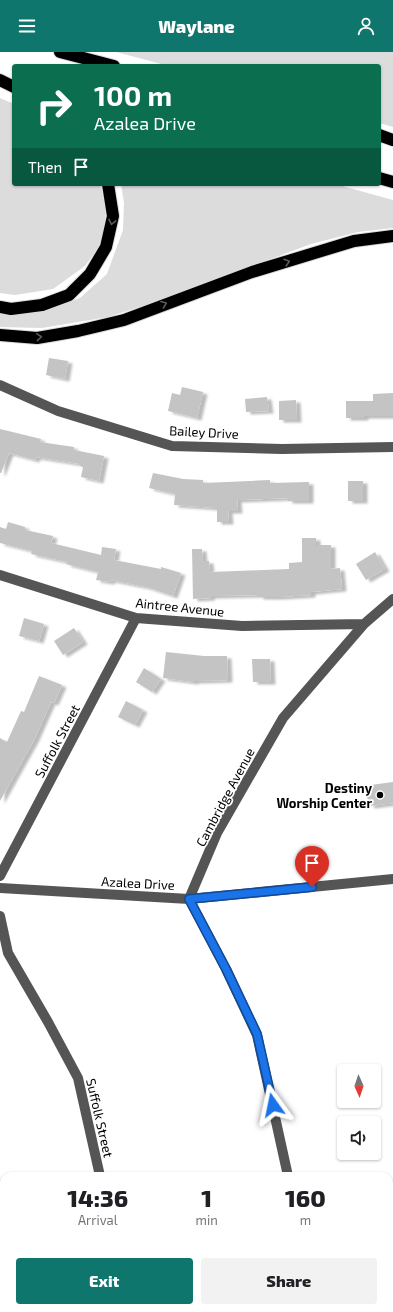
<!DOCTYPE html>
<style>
:root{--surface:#fff;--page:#f2f2f2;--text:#202124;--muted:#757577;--accent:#0f766e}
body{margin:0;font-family:"Exo 2",sans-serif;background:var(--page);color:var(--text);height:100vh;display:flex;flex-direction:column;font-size:15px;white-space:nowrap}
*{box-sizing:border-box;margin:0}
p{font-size:13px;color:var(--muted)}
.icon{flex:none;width:22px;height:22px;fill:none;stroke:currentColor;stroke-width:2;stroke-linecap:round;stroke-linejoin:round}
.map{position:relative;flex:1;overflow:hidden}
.side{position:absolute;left:0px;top:1120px;width:393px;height:140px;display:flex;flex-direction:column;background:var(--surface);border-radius:12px 12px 0 0;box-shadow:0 1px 3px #0004}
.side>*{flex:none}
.banner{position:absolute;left:12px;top:12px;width:369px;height:122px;border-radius:4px;box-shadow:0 1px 3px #0004;background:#0b6e4f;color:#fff;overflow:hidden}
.needle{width:26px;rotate:177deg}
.tools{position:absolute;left:337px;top:1012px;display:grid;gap:8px}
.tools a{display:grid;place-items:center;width:44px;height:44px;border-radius:4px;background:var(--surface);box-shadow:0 1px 3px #0004;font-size:20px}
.pin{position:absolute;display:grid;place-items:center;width:34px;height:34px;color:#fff;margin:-41px -17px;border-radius:50% 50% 50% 0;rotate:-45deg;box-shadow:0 0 4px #0007}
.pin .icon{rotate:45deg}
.me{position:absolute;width:44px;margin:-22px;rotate:348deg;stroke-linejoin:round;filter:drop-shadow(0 0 3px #0008)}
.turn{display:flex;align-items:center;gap:14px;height:84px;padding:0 16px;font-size:18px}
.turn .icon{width:52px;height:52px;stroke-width:2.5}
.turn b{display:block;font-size:28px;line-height:34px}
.then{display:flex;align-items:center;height:38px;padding:0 16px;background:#0003;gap:8px;font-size:15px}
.eta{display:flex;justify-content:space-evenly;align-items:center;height:68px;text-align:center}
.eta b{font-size:24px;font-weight:800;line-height:28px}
.button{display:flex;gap:8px;margin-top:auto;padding:8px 16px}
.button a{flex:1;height:46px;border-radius:4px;background:var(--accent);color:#fff;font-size:16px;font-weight:800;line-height:46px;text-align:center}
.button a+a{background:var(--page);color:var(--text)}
header{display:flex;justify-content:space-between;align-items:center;height:52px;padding:0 16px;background:var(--accent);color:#fff;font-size:18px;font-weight:800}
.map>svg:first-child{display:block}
.green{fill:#dcdcdc}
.building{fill:#c4c4c4;filter:url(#shadow)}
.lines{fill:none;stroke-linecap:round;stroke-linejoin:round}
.highway-casing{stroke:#dbdbdb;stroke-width:14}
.minor{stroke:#555;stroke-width:10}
.highway{stroke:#000;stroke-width:12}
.oneway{stroke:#595959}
.route-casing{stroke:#114b97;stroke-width:10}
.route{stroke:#1a73e8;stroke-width:7}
.poi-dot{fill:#000;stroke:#fff;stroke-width:1.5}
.labels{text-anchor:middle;stroke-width:3.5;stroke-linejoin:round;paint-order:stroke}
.street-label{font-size:13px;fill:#000;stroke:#fff}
.poi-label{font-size:13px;font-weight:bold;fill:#000;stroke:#fff;text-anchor:end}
</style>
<header><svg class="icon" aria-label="menu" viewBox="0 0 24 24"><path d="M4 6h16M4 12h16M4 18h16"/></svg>Waylane<svg class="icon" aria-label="person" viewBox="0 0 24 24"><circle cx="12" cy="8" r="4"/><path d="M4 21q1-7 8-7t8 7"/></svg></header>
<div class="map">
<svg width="393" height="1260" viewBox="0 0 393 1260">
<defs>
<filter id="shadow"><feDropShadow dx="4.5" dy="2.5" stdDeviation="1" flood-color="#0004"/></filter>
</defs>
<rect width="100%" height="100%" fill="#fff"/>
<!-- green -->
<path class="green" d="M116,0H393V75L379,71V14H169Z
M0,46L14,52V132H99L102,138L106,161L102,191L85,214L53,237L15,243L0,241Z
M121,132H335L393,148V176L358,180L311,192L155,250L108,265L42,276L0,275V260H42L80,246L107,222L123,178L124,151Z"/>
<!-- building -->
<path class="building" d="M49,306L68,309L65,327L46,323Z
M182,335L203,340L197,366L168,359L172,341L180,343Z
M393,341V364H364V366H346V349H373V342Z
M267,345L269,359L246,360L245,347Z
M296,348L297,368H279V349Z
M0,377L41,387L40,390L74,395V398L104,404L99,429L81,425L83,415L80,414V412L36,405L35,408L9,401L1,421H0Z
M153,421L183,427L203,428V431L270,428V431L309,430V449H288V446L237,448L238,459H228L229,470H217V456L174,453L175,442L149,436Z
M348,429H363V449H348Z
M8,470L25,475V478L53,484L51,491L101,503L102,495L116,497L114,508L161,517V515L181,521L173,544L146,535L111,528L110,530L96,528L98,520L66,512L67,510L31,502L32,499L0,491V475L6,477Z
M302,486H316V493H331V517L340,516L342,537L311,540V543L278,545H259V543L210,544L211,546L193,547L192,497H202L203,509H209L210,520L289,517V511L302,510Z
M375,500L385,517L366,528L356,512Z
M24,566L44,572L39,589L19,584Z
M74,576L83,590L63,603L54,589Z
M166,600L204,604H227L228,628L194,629V630L163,626Z
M252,607H270L271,630H253Z
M144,616L161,627L152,640L136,630Z
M39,624L62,633L54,651L51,650L34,688L0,749V686L7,690L21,659L24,660Z
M126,649L143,658L135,673L118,665Z
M393,730V751L370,754L363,734Z"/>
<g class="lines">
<defs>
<path id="highway" d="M60,0L114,14
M0,28L14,35
M379,83L393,88
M379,126L393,130
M0,255L11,257L42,253L69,243L90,222L106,195L113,164L108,132
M0,283L37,286L78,279L124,268L252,220L354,189L393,184"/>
</defs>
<!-- highway casing -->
<use href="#highway" class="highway-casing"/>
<!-- minor -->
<path class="minor" d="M0,333L58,359L172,394L282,397L393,395
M0,523L136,566L242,574L364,572
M0,824L136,566
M0,836L189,847L393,827
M0,864L8,901L48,970L78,1026L100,1124
M288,1124L257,983L226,917L189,847L217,781L283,666L364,572L393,547
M129,1256L130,1260
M317,1256L318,1260"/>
<!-- highway -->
<use href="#highway" class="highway"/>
</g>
<!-- one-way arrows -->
<defs><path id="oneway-chevron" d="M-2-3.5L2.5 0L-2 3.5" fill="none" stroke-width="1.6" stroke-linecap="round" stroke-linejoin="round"/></defs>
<g class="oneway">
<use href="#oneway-chevron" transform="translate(112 170) rotate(102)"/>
<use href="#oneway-chevron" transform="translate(287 210) rotate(-17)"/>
<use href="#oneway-chevron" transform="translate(164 252) rotate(-21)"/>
<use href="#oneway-chevron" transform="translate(39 285) rotate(-5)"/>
</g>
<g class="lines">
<defs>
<path id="route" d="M273,1053L257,982L226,917L189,847L312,835"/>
</defs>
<!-- route casing -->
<use href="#route" class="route-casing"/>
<!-- route -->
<use href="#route" class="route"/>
</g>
<!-- markers -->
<circle class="poi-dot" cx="380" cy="743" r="4"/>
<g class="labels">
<!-- street labels -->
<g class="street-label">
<text transform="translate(204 380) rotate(3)" y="5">Bailey Drive</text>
<text transform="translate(180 555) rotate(6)" y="5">Aintree Avenue</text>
<text transform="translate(57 689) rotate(-62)" y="5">Suffolk Street</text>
<text transform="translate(225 745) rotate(-62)" y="5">Cambridge Avenue</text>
<text transform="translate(138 831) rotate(3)" y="5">Azalea Drive</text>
<text transform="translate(100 1066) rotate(77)" y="5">Suffolk Street</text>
</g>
<!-- poi labels -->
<g class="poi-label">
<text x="372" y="741">Destiny<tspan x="372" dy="15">Worship Center</tspan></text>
</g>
</g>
</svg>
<div class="tools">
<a><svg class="needle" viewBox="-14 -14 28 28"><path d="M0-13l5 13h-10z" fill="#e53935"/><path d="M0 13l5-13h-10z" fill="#757577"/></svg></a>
<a><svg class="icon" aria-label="sound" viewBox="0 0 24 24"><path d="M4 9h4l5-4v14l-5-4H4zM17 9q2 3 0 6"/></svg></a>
</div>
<div class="pin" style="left:312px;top:835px;background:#d93025"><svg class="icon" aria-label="arrive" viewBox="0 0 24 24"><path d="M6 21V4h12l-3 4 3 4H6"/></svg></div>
<svg class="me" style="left:273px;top:1053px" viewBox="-20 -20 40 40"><path d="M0-17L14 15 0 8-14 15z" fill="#1a73e8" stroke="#fff" stroke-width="4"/></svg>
<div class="banner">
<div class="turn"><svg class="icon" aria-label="right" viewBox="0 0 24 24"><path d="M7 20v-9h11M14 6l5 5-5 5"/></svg><div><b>100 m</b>Azalea Drive</div></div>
<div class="then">Then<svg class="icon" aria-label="arrive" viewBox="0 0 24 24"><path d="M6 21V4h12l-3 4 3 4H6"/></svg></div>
</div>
<section class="side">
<div class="eta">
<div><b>14:36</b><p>Arrival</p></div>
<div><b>1</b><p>min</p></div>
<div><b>160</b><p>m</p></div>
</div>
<div class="button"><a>Exit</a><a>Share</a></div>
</section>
</div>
